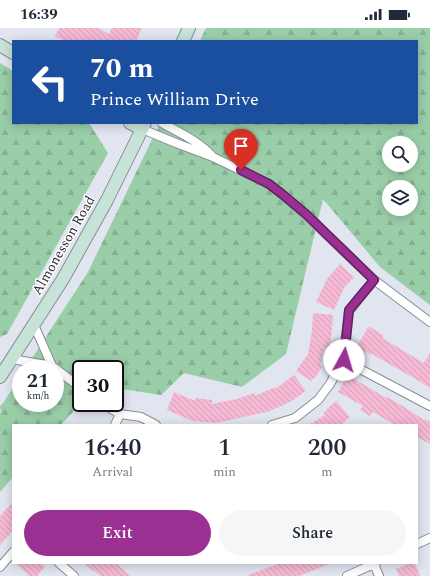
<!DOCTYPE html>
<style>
:root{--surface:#fff;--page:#f6f6f7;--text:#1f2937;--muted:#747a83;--accent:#9a3092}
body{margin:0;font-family:Spectral,serif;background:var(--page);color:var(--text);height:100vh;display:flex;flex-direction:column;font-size:15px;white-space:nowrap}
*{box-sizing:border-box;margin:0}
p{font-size:13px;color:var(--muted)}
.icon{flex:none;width:22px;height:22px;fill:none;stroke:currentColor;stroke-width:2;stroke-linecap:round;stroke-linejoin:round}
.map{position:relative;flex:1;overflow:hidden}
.side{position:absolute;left:12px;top:396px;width:406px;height:140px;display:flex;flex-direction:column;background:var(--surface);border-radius:0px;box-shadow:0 2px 10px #0003}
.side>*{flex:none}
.banner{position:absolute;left:12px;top:12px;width:406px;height:84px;border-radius:0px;box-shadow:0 2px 10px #0003;background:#1a4fa0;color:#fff;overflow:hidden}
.controls{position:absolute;left:382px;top:108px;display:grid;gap:8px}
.controls a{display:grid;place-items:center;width:36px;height:36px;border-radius:50%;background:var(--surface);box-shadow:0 2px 10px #0003;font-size:20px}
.speed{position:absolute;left:12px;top:332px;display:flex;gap:8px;font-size:20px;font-weight:700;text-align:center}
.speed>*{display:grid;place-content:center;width:52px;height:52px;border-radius:50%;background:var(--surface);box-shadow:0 2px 10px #0003;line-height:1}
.speed small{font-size:10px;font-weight:400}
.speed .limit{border:2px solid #111;border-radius:6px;background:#fff;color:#111}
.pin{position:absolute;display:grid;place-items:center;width:34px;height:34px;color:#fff;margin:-41px -17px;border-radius:50% 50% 50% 0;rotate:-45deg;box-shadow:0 0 4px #0007}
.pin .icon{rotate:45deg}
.me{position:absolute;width:44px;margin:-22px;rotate:6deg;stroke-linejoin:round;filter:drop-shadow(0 0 3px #0008)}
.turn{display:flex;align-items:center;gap:14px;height:84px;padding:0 12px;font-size:18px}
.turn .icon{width:52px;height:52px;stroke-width:2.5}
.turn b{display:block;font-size:28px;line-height:34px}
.eta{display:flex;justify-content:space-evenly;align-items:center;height:68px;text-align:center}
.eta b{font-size:24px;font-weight:600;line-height:28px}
.button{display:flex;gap:8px;margin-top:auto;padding:8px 12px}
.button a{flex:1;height:46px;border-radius:24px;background:var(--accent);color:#fff;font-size:16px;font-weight:600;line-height:46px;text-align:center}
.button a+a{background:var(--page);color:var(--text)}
.status{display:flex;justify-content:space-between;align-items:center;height:28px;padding:0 20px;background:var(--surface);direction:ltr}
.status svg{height:11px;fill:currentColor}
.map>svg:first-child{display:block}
.forest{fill:url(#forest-firs);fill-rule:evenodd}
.building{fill:url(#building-back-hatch)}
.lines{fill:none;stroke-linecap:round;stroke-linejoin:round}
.street-casing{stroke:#888d96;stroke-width:10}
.secondary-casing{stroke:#888d96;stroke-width:14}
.street{stroke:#fff;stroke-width:8}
.secondary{stroke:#c7e3d8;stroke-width:12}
.route-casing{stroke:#641f5f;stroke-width:10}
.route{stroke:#9a3092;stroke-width:7}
.labels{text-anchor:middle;stroke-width:3;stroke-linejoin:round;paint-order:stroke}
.street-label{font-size:14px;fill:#2c2e32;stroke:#fff}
</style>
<div class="status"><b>16:39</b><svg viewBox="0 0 49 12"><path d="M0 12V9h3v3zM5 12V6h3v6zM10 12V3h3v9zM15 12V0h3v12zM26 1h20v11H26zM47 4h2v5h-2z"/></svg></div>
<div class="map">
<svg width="430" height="548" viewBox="0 0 430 548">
<defs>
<pattern id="forest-firs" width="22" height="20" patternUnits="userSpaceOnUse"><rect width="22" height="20" fill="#9acea9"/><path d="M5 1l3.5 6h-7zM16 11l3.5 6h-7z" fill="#85b192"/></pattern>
<pattern id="building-back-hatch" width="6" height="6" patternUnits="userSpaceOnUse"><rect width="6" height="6" fill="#f6b9d4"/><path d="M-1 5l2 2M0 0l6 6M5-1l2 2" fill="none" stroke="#d39fb6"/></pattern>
</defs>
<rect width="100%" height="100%" fill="#e0e5f0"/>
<!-- forest -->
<path class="forest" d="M206,0H430V277L380,239L323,171L286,326L242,359L184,345L161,367L115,360V341H81V375L61,397H13V449L0,464V385L1,384L0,378L3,375L21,348V375H55V341H25L88,244L160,95H417V13H200ZM389,115H411V137H389ZM389,159H411V181H389Z
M0,35L13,43V95H89L108,125L7,306L0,309Z"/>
<!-- building -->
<path class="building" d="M59,0H98L109,6L112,0H142L136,13H64L55,8Z
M340,236L354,249L344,260L334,282L316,274L327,251Z
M313,285L333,287L331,311L329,320L324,319L320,337L322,339L315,350H314L311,353L296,343L308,326L312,303Z
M369,298L384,308L382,310L424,335L430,325V360L411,348H410L372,326L371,327L357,318Z
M294,347L306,363L290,374L267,384L216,395L192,393L167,382L174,364L195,373V370L212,372V376L237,371L255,365V368L275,359V361Z
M348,347L386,370L387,369L406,380L424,392L425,391L430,394V416L417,409V397H395L373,384L370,388L360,382L363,378L338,364Z
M336,373L350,389L341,397H309L325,387L323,385Z
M13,474V502L0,517V488Z
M16,535H41L45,539L37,548H29Z
M84,535H116L130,548H101L94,543H93Z
M281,535H332L299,548H248V547Z
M410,535H415L420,548H399L396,541Z"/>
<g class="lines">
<defs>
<path id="street" d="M162,95C180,105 199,113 213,129
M142,101L176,115L213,129L269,156L282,166L306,187L374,252L430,294
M34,297L52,338
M12,331L52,338L81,360
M343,332L430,378
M101,375L120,386L141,389L156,397
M115,397L120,386
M272,397L295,390L318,372L330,356L343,332L349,283L374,252
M417,516L430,510
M59,535L74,548
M374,536L379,548
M0,539L13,524
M347,548L376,535"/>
<path id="secondary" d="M183,13L189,0
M0,17L13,25
M130,95L142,101
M0,349L63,251L107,172L145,95"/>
</defs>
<!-- street casing -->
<use href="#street" class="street-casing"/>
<!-- secondary casing -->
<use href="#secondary" class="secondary-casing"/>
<!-- street -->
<use href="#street" class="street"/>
<!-- secondary -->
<use href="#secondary" class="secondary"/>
</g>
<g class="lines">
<defs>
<path id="route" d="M241,142L269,156L282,166L306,186L374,252L349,282L344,332"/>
</defs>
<!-- route casing -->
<use href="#route" class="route-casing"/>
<!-- route -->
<use href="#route" class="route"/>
</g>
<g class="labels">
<!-- street labels -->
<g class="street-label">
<text transform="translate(63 217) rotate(-60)" y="5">Almonesson Road</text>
</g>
</g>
</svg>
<div class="controls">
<a><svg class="icon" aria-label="search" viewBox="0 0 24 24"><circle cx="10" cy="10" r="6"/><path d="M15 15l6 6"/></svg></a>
<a><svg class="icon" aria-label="layers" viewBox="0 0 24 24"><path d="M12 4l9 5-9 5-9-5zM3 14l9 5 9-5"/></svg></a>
</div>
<div class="speed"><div>21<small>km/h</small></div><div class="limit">30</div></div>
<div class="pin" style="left:241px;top:142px;background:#d93025"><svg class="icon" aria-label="arrive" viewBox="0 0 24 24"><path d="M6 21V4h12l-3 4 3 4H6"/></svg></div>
<svg class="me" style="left:344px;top:332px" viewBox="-20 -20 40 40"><circle r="19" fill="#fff"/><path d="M0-13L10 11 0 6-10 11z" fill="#9a3092"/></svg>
<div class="banner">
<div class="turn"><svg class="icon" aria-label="left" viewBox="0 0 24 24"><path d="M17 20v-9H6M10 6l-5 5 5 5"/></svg><div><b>70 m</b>Prince William Drive</div></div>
</div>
<section class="side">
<div class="eta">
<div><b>16:40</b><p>Arrival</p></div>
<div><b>1</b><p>min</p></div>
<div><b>200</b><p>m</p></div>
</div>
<div class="button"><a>Exit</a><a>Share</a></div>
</section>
</div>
